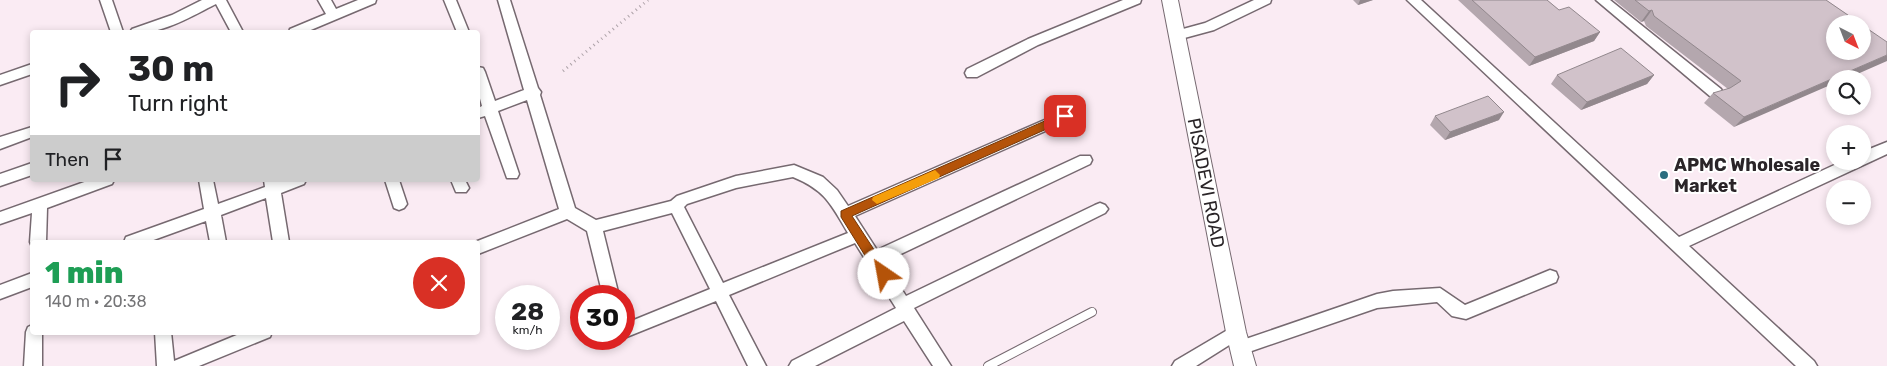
<!DOCTYPE html>
<meta charset="utf-8">
<style>
:root{--surface:#fff;--page:#f6f6f6;--text:#202124;--muted:#757577}
body{margin:0;font-family:Rubik,sans-serif;background:var(--page);color:var(--text);height:100vh;display:flex;flex-direction:column;font-size:19px;white-space:nowrap}
*{box-sizing:border-box;margin:0}
p{font-size:16px;color:var(--muted)}
.icon{flex:none;width:28px;height:28px;fill:none;stroke:currentColor;stroke-width:2;stroke-linecap:round;stroke-linejoin:round}
.map{position:relative;flex:1;overflow:hidden}
.panel{position:absolute;left:30px;top:240px;width:450px;height:95px;display:flex;flex-direction:column;background:var(--surface);border-radius:5px;box-shadow:0 2px 8px #0003}
.panel>*{flex:none}
.top-card{position:absolute;left:30px;top:30px;width:450px;height:152px;border-radius:5px;box-shadow:0 2px 8px #0003;background:#fff;color:var(--text);overflow:hidden}
.needle{width:32px;rotate:138deg}
.controls{position:absolute;left:1826px;top:15px;display:grid;gap:10px}
.controls a{display:grid;place-items:center;width:45px;height:45px;border-radius:50%;background:var(--surface);box-shadow:0 2px 8px #0003;font-size:25px}
.speed{position:absolute;left:495px;top:285px;display:flex;gap:10px;font-size:25px;font-weight:700;text-align:center}
.speed>*{display:grid;place-content:center;width:65px;height:65px;border-radius:50%;background:var(--surface);box-shadow:0 2px 8px #0003;line-height:1}
.speed small{font-size:12px;font-weight:400}
.speed .limit{border:8px solid #d22;background:#fff;color:#111}
.pin{position:absolute;display:grid;place-items:center;width:42px;height:42px;color:#fff;margin:-21px;border-radius:10px;box-shadow:0 2px 8px #0006}
.me{position:absolute;width:55px;margin:-28px;rotate:327deg;stroke-linejoin:round;filter:drop-shadow(0 0 4px #0008)}
.turn{display:flex;align-items:center;gap:18px;height:105px;padding:0 15px;font-size:22px}
.turn .icon{width:65px;height:65px;stroke-width:2.5}
.turn b{display:block;font-size:35px;line-height:42px}
.then{display:flex;align-items:center;height:48px;padding:0 15px;background:#0003;gap:10px;font-size:19px}
.round{display:grid;place-items:center;flex:none;width:52px;height:52px;border-radius:26px;background:var(--page)}
.overview{display:flex;align-items:center;justify-content:space-between;height:85px;padding:0 15px}
h1{font-size:30px;font-weight:800;line-height:38px;color:#1e9e55}
.map>svg:first-child{display:block}
.lines{fill:none;stroke-linecap:round;stroke-linejoin:round}
.service-casing{stroke:#766970;stroke-width:10}
.minor-casing{stroke:#766970;stroke-width:3}
.tertiary-casing{stroke:#766970;stroke-width:2}
.path{stroke:#aea3a9;stroke-width:3;stroke-dasharray:1 4;stroke-linecap:butt}
.service{stroke:#fff;stroke-width:8}
.minor{fill:#fff;fill-rule:evenodd}
.tertiary{fill:#fff;fill-rule:evenodd}
.wall{fill:#b4a7ae}
.shaded-wall{fill:#92888d}
.building{fill:#d1c2ca;stroke:#92888d}
.route{fill:#b45309;stroke:#753606}
.slow{fill:#f59e0b}
.poi-dot{fill:#2b6d7f;stroke:#fff;stroke-width:2}
.labels{text-anchor:middle;stroke-width:4;stroke-linejoin:round;paint-order:stroke}
.poi-label{font-size:18px;font-weight:bold;fill:#2a2528;stroke:#fff;text-anchor:start}
.street-label{font-size:18px;fill:#2a2528;stroke:#fff}
</style>
<div class="map">
<svg width="1887" height="366" viewBox="0 0 1887 366">
<rect width="100%" height="100%" fill="#faebf3"/>
<g class="lines">
<defs>
<path id="service" d="M988,366L1092,312"/>
<path id="minor" d="M100,0H112L123,32H111Z
M202,0H226L243,32H231L216,4C190,17 160,36 130,32L132,29L172,15Z
M318,0H331L336,9L358,0H376L375,3L306,32H289L290,29L326,14Z
M444,0H456L469,32H457Z
M498,0H510L538,88L541,92L540,95L575,208L596,220L671,201L677,196L736,176L794,165L823,177L837,190L848,206L1065,111L1070,112L1072,116L1070,120L855,216L877,250L1080,156H1090L1092,160L1090,164L884,262L906,296L1095,205L1100,203L1105,205L1108,209L1105,213L914,308L951,366H933L904,321L815,366H789L792,361L896,308L855,243L729,295L766,366H748L716,301L624,338V324L710,289L672,213L603,231L619,296H603L587,231L567,219L478,254V242H475L559,209L527,100L498,111L519,174L517,178H507L485,116L478,118V108L482,106L478,91V67L483,68L485,72L495,101L524,90ZM793,177C825,190 831,204 848,233L723,283L684,207L687,204L736,188Z
M1123,0H1141L1140,3L1038,45L977,77H967L965,73L967,69L1028,39Z
M1254,0H1271L1270,3L1214,30L1177,40L1170,35L1172,32L1205,23Z
M1407,0H1421L1679,237L1843,161H1862V152L1887,142V154L1689,246L1814,361L1817,366H1796Z
M1596,0H1610L1721,89L1723,93L1721,97H1711Z
M32,64V74L0,85V75Z
M32,127V137L0,149V137Z
M32,163V175L0,186V174Z
M90,180H114L112,184L47,208L46,242H32V247L30,242L32,213L0,224V212Z
M199,180H213L218,204L265,187L264,180H306L304,184L281,193L289,242H273L266,198L221,215L226,242H210L206,221L148,242H124L126,237L204,209Z
M385,180H399L407,204L404,208L399,210L394,208Z
M451,180H465L469,188L466,192H456Z
M1550,270L1556,272L1558,277L1556,282L1466,319L1452,316L1437,302L1377,308L1240,355L1234,353L1232,348L1234,343L1377,294L1393,291L1440,288L1465,305Z
M32,273V287L0,299V285Z
M32,325V332H42V366H24L26,332L28,327Z
M1236,325L1242,327L1244,332L1242,337L1196,366H1172L1175,361Z
M155,332H171L174,361L244,332H272L270,337L199,366H157Z"/>
<path id="tertiary" d="M1162,0H1178L1246,332L1256,366H1234L1226,332Z"/>
</defs>
<!-- service casing -->
<use href="#service" class="service-casing"/>
<!-- minor casing -->
<use href="#minor" class="minor-casing"/>
<!-- tertiary casing -->
<use href="#tertiary" class="tertiary-casing"/>
<!-- path -->
<path class="path" d="M563,71L648,0"/>
<!-- service -->
<use href="#service" class="service"/>
<!-- minor -->
<use href="#minor" class="minor"/>
<!-- tertiary -->
<use href="#tertiary" class="tertiary"/>
</g>
<!-- wall -->
<path class="wall" d="M1353,0H1373L1358,5Z
M1458,0H1547L1559,10L1600,32L1594,41L1529,66Z
M1614,0H1826L1861,24L1734,127L1704,103L1713,93L1728,89L1646,26L1644,21L1641,22Z
M1557,75H1654L1647,84L1581,110L1551,84Z
M1435,116L1499,120L1445,140L1430,125Z"/>
<!-- shaded-wall -->
<path class="shaded-wall" d="M1360,0H1373L1358,5Z
M1652,10L1644,21L1641,22L1649,11Z
M1600,32L1594,41L1529,66L1535,57Z
M1887,55V61L1846,79H1835V83L1734,127L1744,117Z
M1654,75L1647,84L1581,110L1587,102Z
M1504,112L1499,120L1445,140L1450,132Z"/>
<!-- building -->
<path class="building" d="M1472,0H1547L1559,10L1569,7L1600,32L1535,57Z
M1635,0H1826L1861,24H1835V51H1862V25L1887,42V55L1744,117L1713,93L1730,88L1741,81L1654,16L1652,10L1649,11Z
M1621,48L1654,75L1587,102L1557,75Z
M1488,96L1504,112L1450,132L1435,116Z"/>
<!-- route -->
<path class="route" d="M1065,112L1070,116L1069,119L852,216L890,274L888,278H879L841,217V211Z"/>
<!-- slow -->
<path class="slow" d="M935,170L940,175L939,178L877,204L872,200L873,197Z"/>
<!-- markers -->
<circle class="poi-dot" cx="1664" cy="175" r="5"/>
<g class="labels">
<!-- poi labels -->
<g class="poi-label">
<text x="1674" y="171">APMC Wholesale<tspan x="1674" dy="21">Market</tspan></text>
</g>
<!-- street labels -->
<g class="street-label">
<text transform="translate(1206 183) rotate(79)" y="6">PISADEVI ROAD</text>
</g>
</g>
</svg>
<div class="controls">
<a><svg class="needle" viewBox="-14 -14 28 28"><path d="M0-13l5 13h-10z" fill="#e53935"/><path d="M0 13l5-13h-10z" fill="#757577"/></svg></a>
<a><svg class="icon" aria-label="search" viewBox="0 0 24 24"><circle cx="10" cy="10" r="6"/><path d="M15 15l6 6"/></svg></a>
<a>+</a>
<a>−</a>
</div>
<div class="speed"><div>28<small>km/h</small></div><div class="limit">30</div></div>
<div class="pin" style="left:1065px;top:116px;background:#d93025"><svg class="icon" aria-label="arrive" viewBox="0 0 24 24"><path d="M6 21V4h12l-3 4 3 4H6"/></svg></div>
<svg class="me" style="left:884px;top:274px" viewBox="-20 -20 40 40"><circle r="19" fill="#fff"/><path d="M0-13L10 11 0 6-10 11z" fill="#b45309"/></svg>
<div class="top-card">
<div class="turn"><svg class="icon" aria-label="right" viewBox="0 0 24 24"><path d="M7 20v-9h11M14 6l5 5-5 5"/></svg><div><b>30 m</b>Turn right</div></div>
<div class="then">Then<svg class="icon" aria-label="arrive" viewBox="0 0 24 24"><path d="M6 21V4h12l-3 4 3 4H6"/></svg></div>
</div>
<section class="panel">
<div class="overview"><div><h1>1 min</h1><p>140 m · 20:38</p></div><a class="round" style="background:#d93025;color:#fff"><svg class="icon" aria-label="close" viewBox="0 0 24 24"><path d="M6 6l12 12M18 6L6 18"/></svg></a></div>
</section>
</div>
